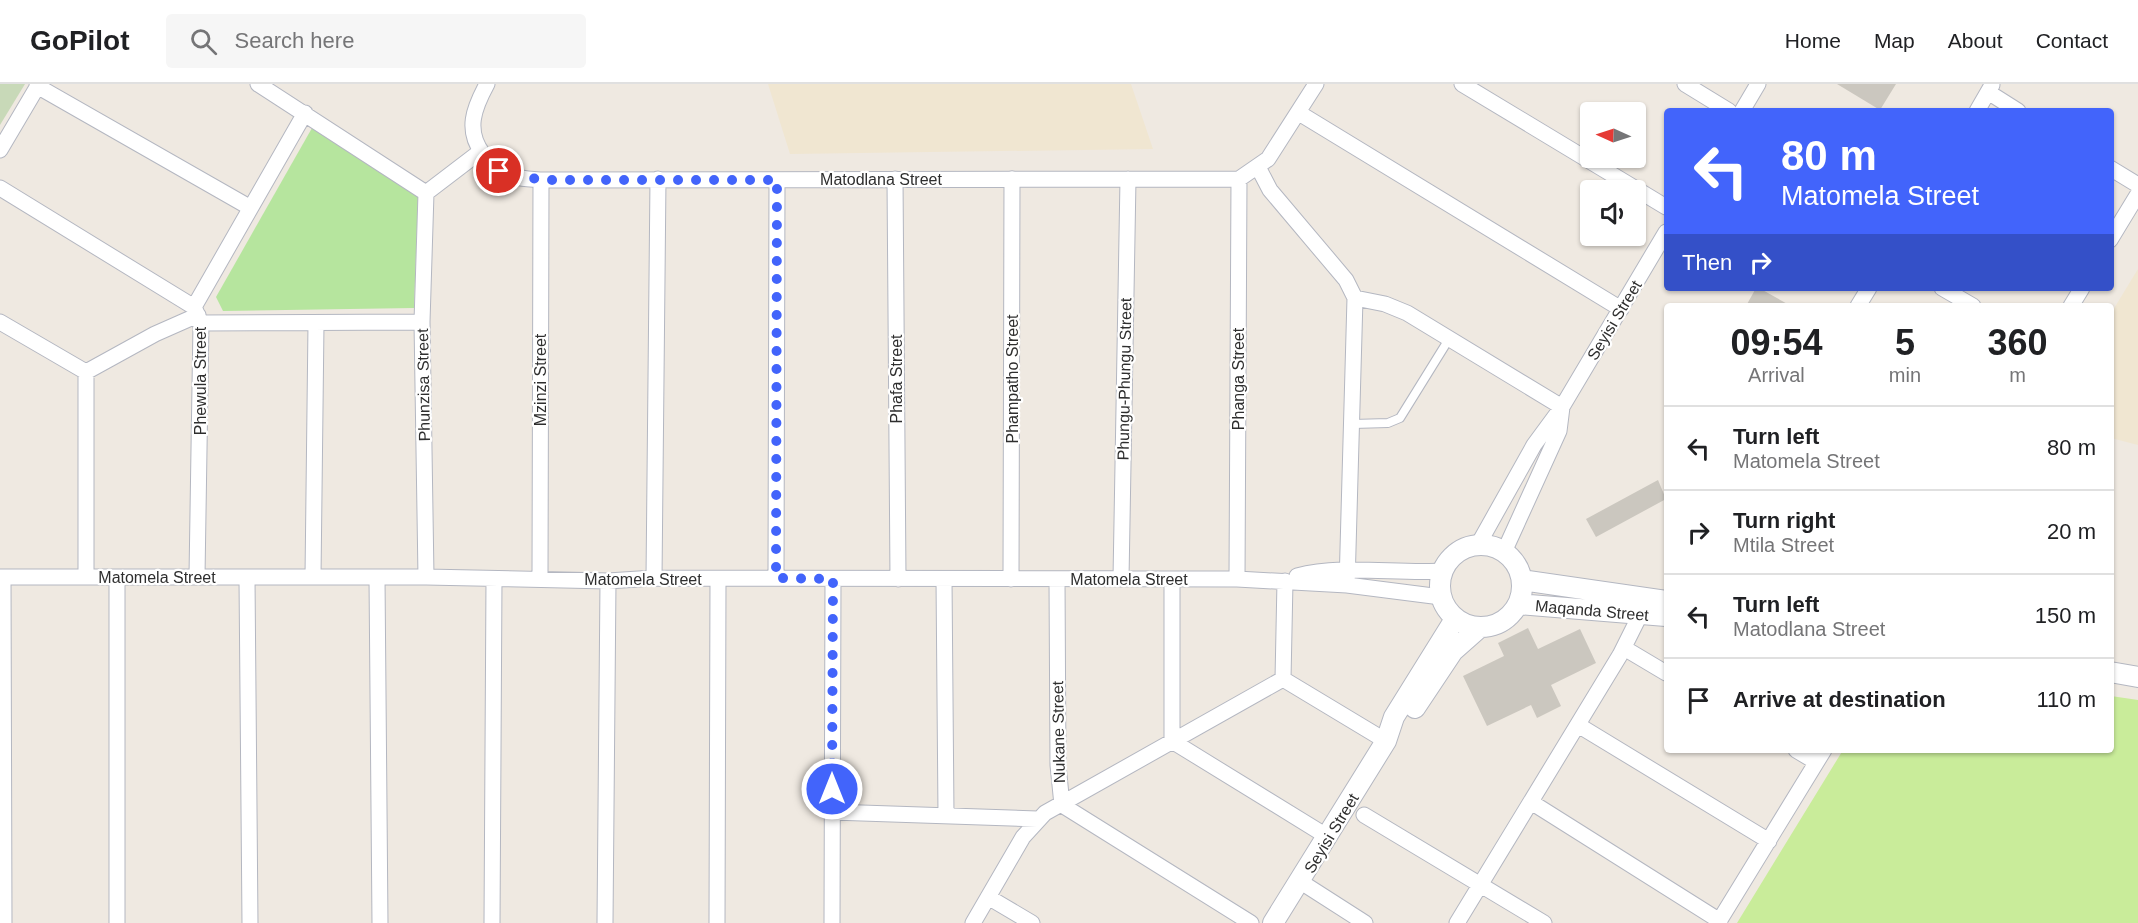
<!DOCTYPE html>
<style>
:root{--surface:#fff;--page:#f6f6f6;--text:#202124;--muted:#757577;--line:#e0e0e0}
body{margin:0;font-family:Arial,sans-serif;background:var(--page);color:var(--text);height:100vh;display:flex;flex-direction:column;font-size:22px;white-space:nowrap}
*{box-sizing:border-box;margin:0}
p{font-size:20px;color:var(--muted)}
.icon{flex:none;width:33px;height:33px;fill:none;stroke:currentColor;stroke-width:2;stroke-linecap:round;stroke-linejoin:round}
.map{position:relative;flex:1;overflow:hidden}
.details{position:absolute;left:1664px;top:219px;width:450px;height:450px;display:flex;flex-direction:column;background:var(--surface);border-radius:6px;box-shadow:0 2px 4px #0004}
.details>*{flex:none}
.hud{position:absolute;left:1664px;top:24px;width:450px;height:183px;border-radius:6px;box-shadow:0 2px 4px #0004;background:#4264fb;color:#fff;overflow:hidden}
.needle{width:39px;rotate:273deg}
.controls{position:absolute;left:1580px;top:18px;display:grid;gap:12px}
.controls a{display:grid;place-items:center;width:66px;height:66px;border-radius:6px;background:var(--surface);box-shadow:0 2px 4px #0004;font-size:30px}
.pin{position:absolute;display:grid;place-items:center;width:51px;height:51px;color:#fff;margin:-26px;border:3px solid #fff;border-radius:50%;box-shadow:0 2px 6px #0007}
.me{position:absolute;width:66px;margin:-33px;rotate:0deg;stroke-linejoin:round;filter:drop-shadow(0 0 4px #0008)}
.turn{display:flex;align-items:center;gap:21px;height:126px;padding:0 18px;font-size:27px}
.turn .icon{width:78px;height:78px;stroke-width:2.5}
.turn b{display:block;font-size:42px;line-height:51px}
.then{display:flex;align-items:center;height:57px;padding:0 18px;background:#0003;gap:12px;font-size:22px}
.eta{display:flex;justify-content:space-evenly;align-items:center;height:102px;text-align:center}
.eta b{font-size:36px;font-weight:700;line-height:42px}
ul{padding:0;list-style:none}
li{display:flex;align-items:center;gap:18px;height:84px;padding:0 18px;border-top:2px solid var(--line)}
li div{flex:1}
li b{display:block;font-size:22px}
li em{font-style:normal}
header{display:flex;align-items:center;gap:36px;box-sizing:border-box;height:84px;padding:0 30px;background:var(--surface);border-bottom:2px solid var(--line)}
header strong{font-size:28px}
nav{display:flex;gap:33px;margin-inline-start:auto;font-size:21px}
.search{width:420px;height:54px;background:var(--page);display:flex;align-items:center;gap:15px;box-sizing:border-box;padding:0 21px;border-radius:6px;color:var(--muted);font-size:22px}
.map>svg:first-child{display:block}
.education{fill:#f0e6d1}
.green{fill:#b6e59e}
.cemetery{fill:#c8d9b8}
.pitch{fill:#c9ec9a}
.building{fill:#cbc7bf}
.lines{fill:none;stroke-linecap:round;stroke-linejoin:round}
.service-casing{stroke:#b4b7c1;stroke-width:10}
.minor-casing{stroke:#b4b7c1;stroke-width:17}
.tertiary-casing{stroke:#b4b7c1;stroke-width:22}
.service{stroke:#fff;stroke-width:8}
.minor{stroke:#fff;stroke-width:15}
.tertiary{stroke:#fff;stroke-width:20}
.route{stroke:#4264fb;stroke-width:10;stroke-dasharray:0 18}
.labels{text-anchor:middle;stroke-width:4.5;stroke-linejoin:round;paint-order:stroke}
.street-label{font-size:16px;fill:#2e2e2e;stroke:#fff}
</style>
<header>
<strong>GoPilot</strong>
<div class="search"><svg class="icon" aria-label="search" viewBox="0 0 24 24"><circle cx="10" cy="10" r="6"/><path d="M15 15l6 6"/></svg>Search here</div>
<nav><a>Home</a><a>Map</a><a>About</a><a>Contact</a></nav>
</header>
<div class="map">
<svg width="2138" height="839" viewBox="0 0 2138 839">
<rect width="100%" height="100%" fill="#efe9e1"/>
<!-- education -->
<path class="education" d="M768,0H1131L1153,65L790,70Z
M2138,185V361L2111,354L2110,231Z"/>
<!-- green -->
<path class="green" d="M312,44L418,113L414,224L223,227L216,213Z"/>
<!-- cemetery -->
<path class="cemetery" d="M0,0H25L0,41Z"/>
<!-- pitch -->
<path class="pitch" d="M2111,612L2138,616V839H1737L1843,666H2110Z"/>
<!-- building -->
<path class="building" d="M1837,0H1896L1880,26Z
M1756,204H1759L1791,222H1746Z
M1658,396L1666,415L1596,453L1586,435Z
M1528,544L1538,565L1580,545L1596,579L1551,601L1561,622L1537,634L1531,621L1487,642L1463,592L1504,572L1498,559Z"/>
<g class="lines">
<defs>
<path id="service" d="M1353,340L1388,339L1400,334L1449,255"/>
<path id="minor" d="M258,0L426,109
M487,0C474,24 465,46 483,70C488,76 493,83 499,87C511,94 527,95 541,96L1239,95L1268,75L1316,0
M1462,0L1666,123
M1685,0L1729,27
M37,2L249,123
M1988,8L2018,27
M1742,27L1758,0
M1977,27L1992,1
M1299,29L1621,225
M0,66L39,0
M1258,83L1270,106L1346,196L1355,214L1347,501
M2110,84L2138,101
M895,95L898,495
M0,104L194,223L201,239L197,492
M426,109L481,67
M2110,156L2138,110
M1942,204L1973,222
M1355,214L1385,220L1407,229L1562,323
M1858,222L1869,204
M2071,222L2082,204
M194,223L305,29
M0,238L86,288
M201,239L422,238
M86,288L155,250L198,231
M1478,461L1534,361L1562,323L1666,148
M1504,468L1559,347L1562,323
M1297,492C1343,480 1395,490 1443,487
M0,493H426L608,497L654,494L1237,495L1347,501L1441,513
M3,493L4,839
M86,493V288
M313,493L316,240
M426,493L422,238L426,109
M377,494L380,839
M654,494L658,95
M776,494L777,96
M247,495L250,839
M540,495L541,96
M944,495L946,731
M1011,495L1012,95
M1057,495L1058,681L1062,721L1251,839
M1121,495L1128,95
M1172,495V657L1328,753
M1237,495L1239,95
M1624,564L1666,589
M1283,595L1386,657
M1283,595L1285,497
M1578,641L1769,757
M1796,666L1816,678
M1531,718L1720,837
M832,728L1037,735
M1364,731L1544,839
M1301,798L1365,839
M988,813L1032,839
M117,839V493
M492,839L494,495
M605,839L608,497
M717,839L718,495
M832,839L833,495
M973,839L1023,753L1045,729L1283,595
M1457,839L1620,571L1641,529
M1718,839L1824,666"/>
<path id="tertiary" d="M1440 502a41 41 0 1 1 82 0a41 41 0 1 1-82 0Z
M1522,496L1666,517
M1518,520L1666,532
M2110,588L2138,593
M1415,624L1453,567L1479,544
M1273,839L1386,657L1394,633L1455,535"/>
</defs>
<!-- service casing -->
<use href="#service" class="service-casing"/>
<!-- minor casing -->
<use href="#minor" class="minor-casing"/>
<!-- tertiary casing -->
<use href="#tertiary" class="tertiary-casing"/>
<!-- service -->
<use href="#service" class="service"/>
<!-- minor -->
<use href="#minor" class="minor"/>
<!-- tertiary -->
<use href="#tertiary" class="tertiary"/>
</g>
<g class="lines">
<!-- route -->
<path class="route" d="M499,87L541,96H777L776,494L833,495L832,705"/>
</g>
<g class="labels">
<!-- street labels -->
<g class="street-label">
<text x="881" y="101">Matodlana Street</text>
<text transform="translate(1614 236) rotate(-59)" y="6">Seyisi Street</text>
<text transform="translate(896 295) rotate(-90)" y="6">Phafa Street</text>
<text transform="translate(1012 295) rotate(-90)" y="6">Phampatho Street</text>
<text transform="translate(1124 295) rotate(-89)" y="6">Phungu-Phungu Street</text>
<text transform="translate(1238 295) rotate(-90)" y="6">Phanga Street</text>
<text transform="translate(540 296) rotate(-90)" y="6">Mzinzi Street</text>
<text transform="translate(200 297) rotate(-90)" y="6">Phewula Street</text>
<text transform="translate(423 301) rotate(-91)" y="6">Phunzisa Street</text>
<text x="157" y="499">Matomela Street</text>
<text x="643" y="501">Matomela Street</text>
<text x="1129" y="501">Matomela Street</text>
<text transform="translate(1592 526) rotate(5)" y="6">Maqanda Street</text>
<text transform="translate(1058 648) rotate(-91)" y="6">Nukane Street</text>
<text transform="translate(1331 749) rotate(-59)" y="6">Seyisi Street</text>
</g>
</g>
</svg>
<div class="controls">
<a><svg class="needle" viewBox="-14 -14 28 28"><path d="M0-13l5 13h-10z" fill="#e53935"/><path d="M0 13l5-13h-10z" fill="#757577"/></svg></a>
<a><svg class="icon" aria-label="sound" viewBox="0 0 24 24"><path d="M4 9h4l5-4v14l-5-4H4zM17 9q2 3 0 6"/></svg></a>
</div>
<div class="pin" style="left:499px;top:87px;background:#d93025"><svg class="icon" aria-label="arrive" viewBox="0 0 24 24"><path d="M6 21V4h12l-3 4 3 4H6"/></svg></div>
<svg class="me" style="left:832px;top:705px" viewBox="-20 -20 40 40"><circle r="17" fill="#4264fb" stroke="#fff" stroke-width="3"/><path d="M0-11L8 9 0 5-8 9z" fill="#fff"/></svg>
<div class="hud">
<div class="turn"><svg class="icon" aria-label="left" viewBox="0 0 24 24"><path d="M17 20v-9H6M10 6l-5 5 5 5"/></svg><div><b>80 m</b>Matomela Street</div></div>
<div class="then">Then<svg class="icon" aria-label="right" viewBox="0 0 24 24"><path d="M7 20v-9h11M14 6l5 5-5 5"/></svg></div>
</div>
<section class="details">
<div class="eta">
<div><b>09:54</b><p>Arrival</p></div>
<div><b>5</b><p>min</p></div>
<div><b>360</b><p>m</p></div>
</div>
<ul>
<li><svg class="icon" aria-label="left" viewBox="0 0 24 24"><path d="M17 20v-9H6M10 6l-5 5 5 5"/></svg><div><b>Turn left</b><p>Matomela Street</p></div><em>80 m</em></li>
<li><svg class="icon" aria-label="right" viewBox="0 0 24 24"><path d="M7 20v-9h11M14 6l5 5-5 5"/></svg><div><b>Turn right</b><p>Mtila Street</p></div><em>20 m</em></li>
<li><svg class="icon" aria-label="left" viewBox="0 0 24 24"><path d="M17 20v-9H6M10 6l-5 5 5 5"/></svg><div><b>Turn left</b><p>Matodlana Street</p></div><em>150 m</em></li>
<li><svg class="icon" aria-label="arrive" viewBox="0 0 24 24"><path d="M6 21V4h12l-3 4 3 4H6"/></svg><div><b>Arrive at destination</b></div><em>110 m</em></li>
</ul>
</section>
</div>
